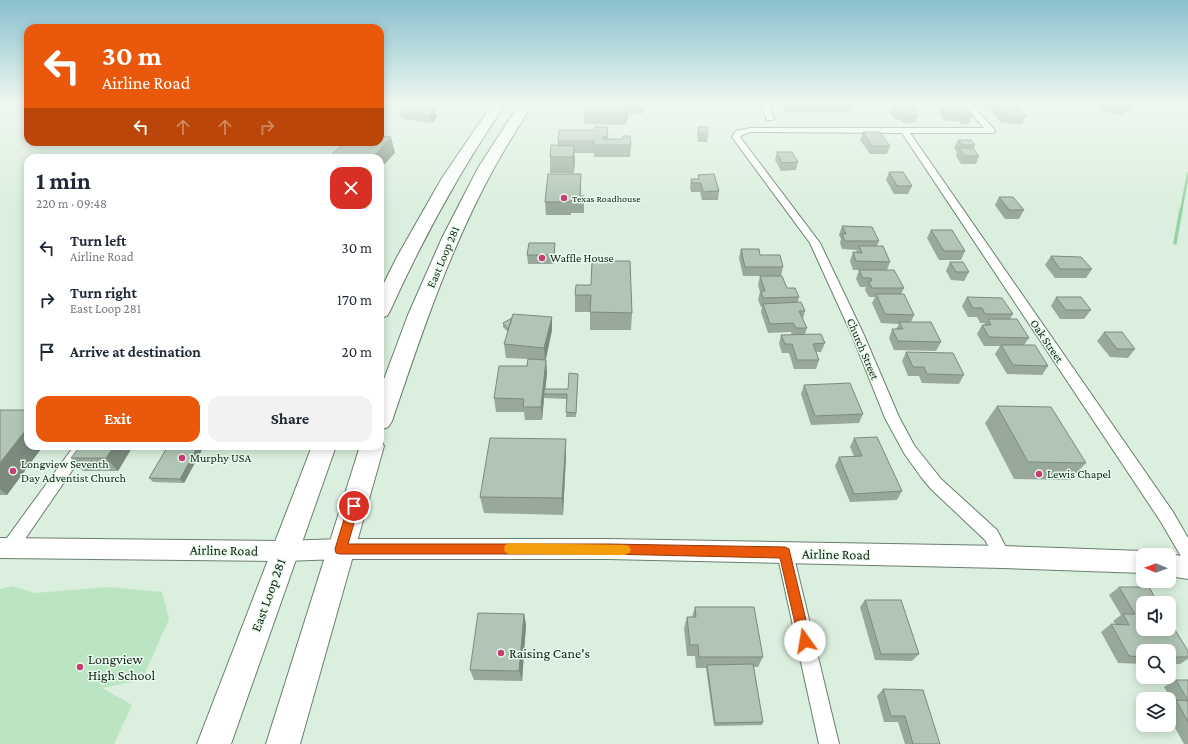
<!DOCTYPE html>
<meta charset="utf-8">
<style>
:root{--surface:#fff;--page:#f2f2f3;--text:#1f2937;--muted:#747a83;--accent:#ea580c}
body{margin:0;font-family:"Crimson Pro",serif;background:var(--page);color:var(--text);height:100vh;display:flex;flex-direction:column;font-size:15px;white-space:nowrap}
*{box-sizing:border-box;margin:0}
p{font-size:13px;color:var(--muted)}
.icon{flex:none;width:22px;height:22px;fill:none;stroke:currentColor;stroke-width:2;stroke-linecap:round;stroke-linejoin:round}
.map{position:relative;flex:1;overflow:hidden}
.side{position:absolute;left:24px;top:154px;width:360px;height:296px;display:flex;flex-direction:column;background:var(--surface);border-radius:12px;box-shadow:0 2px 10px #0003}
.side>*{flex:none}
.top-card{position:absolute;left:24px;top:24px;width:360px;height:122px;border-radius:12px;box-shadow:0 2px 10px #0003;background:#ea580c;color:#fff;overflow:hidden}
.needle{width:26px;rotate:271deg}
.controls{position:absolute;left:1136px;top:548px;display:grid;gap:8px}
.controls a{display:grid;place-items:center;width:40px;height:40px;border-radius:8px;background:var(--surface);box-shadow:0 2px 10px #0003;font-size:20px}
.pin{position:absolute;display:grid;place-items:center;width:34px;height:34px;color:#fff;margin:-17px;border:2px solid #fff;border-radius:50%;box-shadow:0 1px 4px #0007}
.me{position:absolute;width:44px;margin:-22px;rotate:347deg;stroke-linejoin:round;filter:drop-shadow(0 0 3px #0008)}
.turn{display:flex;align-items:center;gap:14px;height:84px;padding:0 12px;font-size:18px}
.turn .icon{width:52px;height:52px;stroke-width:2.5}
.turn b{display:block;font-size:28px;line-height:34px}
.lanes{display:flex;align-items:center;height:38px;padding:0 12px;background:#0003;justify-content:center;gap:20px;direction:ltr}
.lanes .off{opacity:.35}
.round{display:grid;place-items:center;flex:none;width:42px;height:42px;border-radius:12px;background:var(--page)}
.summary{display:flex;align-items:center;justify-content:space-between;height:68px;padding:0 12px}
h1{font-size:24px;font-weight:700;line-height:30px}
.button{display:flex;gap:8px;margin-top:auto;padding:8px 12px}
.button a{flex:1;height:46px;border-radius:12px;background:var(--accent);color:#fff;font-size:16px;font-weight:700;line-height:46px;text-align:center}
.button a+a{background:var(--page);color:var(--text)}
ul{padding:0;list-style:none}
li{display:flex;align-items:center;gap:12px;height:52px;padding:0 12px}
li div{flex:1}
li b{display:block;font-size:15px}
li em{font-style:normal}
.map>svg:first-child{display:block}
.green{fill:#bae4c2}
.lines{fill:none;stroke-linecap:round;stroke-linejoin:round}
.stream-far1{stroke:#99d2a5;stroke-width:2.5}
.stream{stroke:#99d2a5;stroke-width:3.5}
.street-casing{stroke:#6b7e6e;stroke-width:2}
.secondary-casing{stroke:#6b7e6e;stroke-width:2}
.highway-casing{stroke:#6b7e6e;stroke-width:2}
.street{fill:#fff;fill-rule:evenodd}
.secondary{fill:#fff;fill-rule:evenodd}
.highway{fill:#fff;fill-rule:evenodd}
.wall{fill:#98a99b}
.shaded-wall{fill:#7c8a7e}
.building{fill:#b1c5b4;stroke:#7c8a7e}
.route{fill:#ea580c;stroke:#983908}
.slow{fill:#f59e0b}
.poi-dot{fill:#c73d73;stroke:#e8fdeb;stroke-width:1.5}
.labels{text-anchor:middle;stroke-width:3;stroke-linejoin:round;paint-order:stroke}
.far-poi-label{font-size:10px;fill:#19211b;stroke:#e8fdeb;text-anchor:start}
.street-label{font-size:12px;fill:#19211b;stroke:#e8fdeb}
.poi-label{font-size:12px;fill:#19211b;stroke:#e8fdeb;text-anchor:start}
.near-street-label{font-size:14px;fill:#19211b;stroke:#e8fdeb}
.near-poi-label{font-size:14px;fill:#19211b;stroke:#e8fdeb;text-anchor:start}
</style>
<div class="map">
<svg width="1188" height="744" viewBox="0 0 1188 744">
<rect width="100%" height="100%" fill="#dbefde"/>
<!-- green -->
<path class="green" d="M12,586L35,593L108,587L162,592L169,619L142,680L102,688L132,705L114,744H0V589Z"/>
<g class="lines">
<!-- stream-far1 -->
<path class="stream-far1" d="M7,103L23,104L28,106
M1181,211L1188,174"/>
<!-- stream -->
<path class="stream" d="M1175,243L1181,210"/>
<defs>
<path id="street" d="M760,103H768L774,118L773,120H767Z
M962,103H970L994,129L995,131L994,133H910L1173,512L1188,538V561L1182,558L1161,522L902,133L750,132L742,135L740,137L820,243L863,333L899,417L914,445L941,479L997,530L1011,557L1009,562L1003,565L997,562L985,540L931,489L921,477L904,453L885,418L851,333L810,243L732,137L736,131L750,128H984Z
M74,446H89L16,552L10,554L4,552L2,547L4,542Z
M785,545L791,548L793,553L839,744H819L777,553L779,548Z"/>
<path id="secondary" d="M0,538L284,541L340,539H608L1003,546L1143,551L1151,555H1143V573L1003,568L608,559H340L284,561L0,558Z
M1169,554L1188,557V579L1169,576V555H1167Z"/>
<path id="highway" d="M493,103H506C461,169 423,238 390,311L387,316L380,318V291L397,257L442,178Z
M520,103H533C520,125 506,146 494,168C450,248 421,335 392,421L388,427L380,430V390L408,315L442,238L478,168Z
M380,439L384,446L300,744H266L360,446H380Z
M312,446H336L231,744H197Z"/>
</defs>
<!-- street casing -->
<use href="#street" class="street-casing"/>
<!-- secondary casing -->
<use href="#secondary" class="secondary-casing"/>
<!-- highway casing -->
<use href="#highway" class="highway-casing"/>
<!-- street -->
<use href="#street" class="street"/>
<!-- secondary -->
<use href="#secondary" class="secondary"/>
<!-- highway -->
<use href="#highway" class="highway"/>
</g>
<!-- wall -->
<path class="wall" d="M604,103H646L643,114L628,113V118L625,125L584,124V113L604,104Z
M781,103H855L853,109L847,112H786Z
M979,103H1008L1007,106L1026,116L1022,124L1002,123L992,113L994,110H991L988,106H982Z
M1101,103H1138L1135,105L1134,104L1132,108L1125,114L1123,113L1121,116L1099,109L1100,107L1099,106Z
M892,105L918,115L915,123H902L900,120L894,119L890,112Z
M942,106L972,116L969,124H961L958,121H945L939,113Z
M435,109L437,117L432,123L401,119L399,111Z
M607,127L608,139H623V136L631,145L630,157H594V153H574V173H550V157L558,145V141Z
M698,127L708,134L707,142H698L697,135Z
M863,132L890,146L887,154H870L860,140Z
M958,140L975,145L974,149L979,156L976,164H961L956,156L957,152L954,148Z
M777,152L798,162L796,170L781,171L775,160Z
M889,172L912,186L908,194H894L886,180Z
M698,175L719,191L718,200H702L700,192H691L690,187L691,179H698Z
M581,187V196H584V213H571V215H546L545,202Z
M999,197L1024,210L1019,219H1005L995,205Z
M842,226L879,241L877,246L890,262L887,270L904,288L901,294L914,315L911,322L941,342L936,351L894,350L889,338L892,329H896L899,324L881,323L872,303L875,297H869L865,290L866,287H860L856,279L859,270H865H853L850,261L853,252H856L857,250L842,249L840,243L841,239L839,235Z
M931,230L965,251L961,260H939L927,238Z
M741,249L760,255L783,267L781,276L787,288L799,297L798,302L805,311L803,319L807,328L805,334L825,343L821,352H816L819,360L816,369H794L789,353H782L779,344L781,335H792L791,332L768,333L761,312L762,307H761L758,300L760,292L758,285L760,276H773H743L739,258Z
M555,251L554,264H528L527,255Z
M1051,256L1092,269L1086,278H1055L1045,265Z
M950,262L969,272L964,281L951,280L946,271Z
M576,285L632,313L631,330H590V312H575V295Z
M967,297L1013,314L1010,319L1029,338L1024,345L1048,366L1042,375L1007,374L995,354L1000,346H984L977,334L982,325H984L985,323H980L977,317H968L962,306Z
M1056,297L1091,310L1084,319H1060L1051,306Z
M503,323L552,330L546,360L547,373L545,389H568L578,378L576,417H566L567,399L544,398L542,420H525L524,412H496L494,398L527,366L528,359L506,358L504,344L508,332L503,327Z
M1104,332L1135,349L1128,358L1110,357L1097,341Z
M906,352L964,375L959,384L922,383L919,376H908L902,361Z
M804,385L863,414L859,423L811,425L801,394Z
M997,406L1086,463L1070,480L1014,479L985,423Z
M0,410L28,446H43L7,495H0Z
M854,438L902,491L897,500L850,502L835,466L839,457L854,456L850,447Z
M566,439V456L563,515L484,513L480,497Z
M133,446L118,471H83L71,458Z
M168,446H204L184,483L153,482L149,478Z
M1119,587L1188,651V659L1180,664H1169V651H1143V664L1118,663L1101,632L1111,624H1115L1113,621L1121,615L1109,595Z
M865,600L919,654L912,661L875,660L860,607Z
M695,607L763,657L758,667H754L763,722L762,725L714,726L706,668H696L695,656H687L684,628L687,617H692Z
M524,614L526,625L522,681L474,680L470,670Z
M1176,680H1188V744H1184L1169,717V704L1173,702L1164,687Z
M883,689L940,744H905L898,722H884L877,696Z"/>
<!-- shaded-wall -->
<path class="shaded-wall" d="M644,103H646L643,114Z
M850,103H855L853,109L847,112Z
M1128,103H1129L1123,113L1121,116Z
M1132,103H1135L1132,108L1125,114Z
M628,107V118L625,125V113Z
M435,109L437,117L432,123L430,115Z
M391,137L395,153L380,169V158H372Z
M574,146L575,161L574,173L573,157Z
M555,243V251L554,264V255Z
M552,317V330L545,361L544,348Z
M546,360L547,373L545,394H544V398L542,420L541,407Z
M28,427V446H43L7,495L0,489V463Z
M566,439V456L563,515L562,498Z
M114,446H133L118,471L106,458Z
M198,446H204L184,483L180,479Z
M524,614L526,625L522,681L519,671Z"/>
<!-- building -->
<path class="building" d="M590,103H596L628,107L625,113H584Z
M892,105H910L918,115H905L903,112H897Z
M408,106L435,109L430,115L399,111L403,107Z
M942,106H963L972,116H964L962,113H948Z
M996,106H1016L1026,116H1005Z
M595,127H607L608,137H603V139H623V136H630L631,145H594V141H558L559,130H595Z
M698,127H707L708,134H699Z
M863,132H880L890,146H872Z
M380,136L391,137L372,158H328L345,142H380Z
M958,140H971L975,145H962Z
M551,145L574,146L573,157H550Z
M959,148H973L979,156H965Z
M777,152H792L798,162L782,163Z
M889,172H903L912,186H897Z
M548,174H581L580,196H584V200H571V202H545Z
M714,174L719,191L703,192L701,183H692L691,179H699L698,175Z
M999,197H1013L1024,210H1009Z
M842,226L872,227L879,241H845L842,234H846Z
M931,230H952L965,251H944Z
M529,243H555L554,255H527Z
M859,246H883L890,262L856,261L853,252L862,253Z
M741,249H759L760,255H780L783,267H745Z
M1051,256L1081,257L1092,269H1060Z
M592,261H630L632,313L590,312L591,295H575L576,285H591Z
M950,262H963L969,272H956Z
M859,270H894L904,288H872L868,281H872L871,278H863Z
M760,276H782L787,288H795L799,297L763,298L761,291H765Z
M876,294H904L914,315L885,314Z
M967,297L1002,298L1013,314H985L982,308H973Z
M1056,297H1081L1091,310H1066Z
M801,302L805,311H799L807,328H796L793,323L770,324L763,304Z
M513,314L552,317L544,348L504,344Z
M512,318L508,329L503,323Z
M988,319H1017L1029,338L989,337L982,325H991Z
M899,322H931L941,342L898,341L892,329H903Z
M1104,332H1122L1135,349H1117Z
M821,334L825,343L813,344L819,360H797L792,344H785L781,335Z
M1001,345H1035L1048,366L1013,365Z
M906,352L953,353L964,375L927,374L924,367H913Z
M528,359L546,360L541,407H523L524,399L494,398L499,366H527Z
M569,373L578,374L576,413L566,412L567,394H544V389H568Z
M850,383L863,414L815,416L804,385Z
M997,406L1051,407L1086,463L1028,462Z
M0,410H28V427L0,463Z
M877,437L902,491L854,494L839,457L862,456L854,438Z
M490,438L566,439L562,498L480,497Z
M80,446H114L106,458H71Z
M168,446H198L180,479L149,478Z
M1119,587H1149L1158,603H1143V629H1169V620L1188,651V657H1169V651H1143V657L1129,656L1111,624L1129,625L1123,614H1135Z
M865,600H901L919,654H881Z
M695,607H754L763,657H699L698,645H690L687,617H696Z
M478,613L524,614L519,671L470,670Z
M753,664L763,722L715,723L707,665Z
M1176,680H1188V722L1176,700L1188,701Z
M883,689L923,690L940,744H913L905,716H891Z"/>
<!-- sky -->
<linearGradient id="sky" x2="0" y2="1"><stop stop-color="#88c0cd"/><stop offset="0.5" stop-color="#eff8f0"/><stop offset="1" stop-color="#eff8f0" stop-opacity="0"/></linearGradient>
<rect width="1188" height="207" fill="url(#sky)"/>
<!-- route -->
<path class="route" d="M354,501L357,503L359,506L348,544H608L785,547L789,549L790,553L811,641L809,646L805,647L800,646L799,641L780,558L608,554H340L336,553L335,549L348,506L350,503Z"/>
<!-- slow -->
<path class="slow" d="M509,543L625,545L629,546L631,550L629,553L625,555L509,554L505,552L504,549L505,545Z"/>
<!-- markers -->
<g class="poi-dot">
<circle cx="564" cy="198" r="4"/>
<circle cx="542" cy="258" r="4"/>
<circle cx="182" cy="458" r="4"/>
<circle cx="13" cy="471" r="4"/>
<circle cx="1039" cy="474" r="4"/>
<circle cx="501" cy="653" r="4"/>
<circle cx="80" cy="667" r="4"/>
</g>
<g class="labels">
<!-- far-poi labels -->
<g class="far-poi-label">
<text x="572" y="202">Texas Roadhouse</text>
</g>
<!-- street labels -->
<g class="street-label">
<text transform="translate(443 257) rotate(-67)" y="4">East Loop 281</text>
<text transform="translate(1047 341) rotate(56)" y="4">Oak Street</text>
<text transform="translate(863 349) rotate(67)" y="4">Church Street</text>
</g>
<!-- poi labels -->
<g class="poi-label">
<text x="550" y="262">Waffle House</text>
<text x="190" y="462">Murphy USA</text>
<text x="21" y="468">Longview Seventh<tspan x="21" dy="14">Day Adventist Church</tspan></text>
<text x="1047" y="478">Lewis Chapel</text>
</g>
<!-- near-street labels -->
<g class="near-street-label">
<text transform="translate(224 550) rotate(1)" y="5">Airline Road</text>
<text transform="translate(836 554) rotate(1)" y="5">Airline Road</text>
<text transform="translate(268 595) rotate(-70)" y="5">East Loop 281</text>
</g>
<!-- near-poi labels -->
<g class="near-poi-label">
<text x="509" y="658">Raising Cane's</text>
<text x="88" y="664">Longview<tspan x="88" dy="16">High School</tspan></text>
</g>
</g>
</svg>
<div class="controls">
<a><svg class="needle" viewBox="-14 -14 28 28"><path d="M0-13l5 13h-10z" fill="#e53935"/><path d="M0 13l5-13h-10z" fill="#747a83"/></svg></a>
<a><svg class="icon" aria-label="sound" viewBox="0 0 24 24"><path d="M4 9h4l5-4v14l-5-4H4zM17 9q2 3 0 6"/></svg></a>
<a><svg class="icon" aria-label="search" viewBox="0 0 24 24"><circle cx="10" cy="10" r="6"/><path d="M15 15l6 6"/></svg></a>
<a><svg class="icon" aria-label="layers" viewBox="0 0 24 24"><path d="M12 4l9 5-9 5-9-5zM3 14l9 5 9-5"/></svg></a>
</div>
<div class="pin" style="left:354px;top:506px;background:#d93025"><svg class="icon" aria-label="arrive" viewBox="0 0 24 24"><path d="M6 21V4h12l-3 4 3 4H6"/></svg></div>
<svg class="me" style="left:805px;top:641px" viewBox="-20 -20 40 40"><circle r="19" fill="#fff"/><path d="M0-13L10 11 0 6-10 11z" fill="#ea580c"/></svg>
<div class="top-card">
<div class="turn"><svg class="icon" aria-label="left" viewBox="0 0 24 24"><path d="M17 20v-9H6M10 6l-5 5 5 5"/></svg><div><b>30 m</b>Airline Road</div></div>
<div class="lanes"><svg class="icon" aria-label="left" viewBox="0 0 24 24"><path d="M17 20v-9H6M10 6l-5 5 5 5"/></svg><svg class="icon off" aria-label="ahead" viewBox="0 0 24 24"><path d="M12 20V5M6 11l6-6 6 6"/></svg><svg class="icon off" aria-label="ahead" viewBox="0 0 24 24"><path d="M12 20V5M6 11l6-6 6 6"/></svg><svg class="icon off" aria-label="right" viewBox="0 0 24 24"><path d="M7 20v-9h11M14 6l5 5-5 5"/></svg></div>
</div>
<section class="side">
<div class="summary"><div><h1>1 min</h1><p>220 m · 09:48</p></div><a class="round" style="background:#d93025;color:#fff"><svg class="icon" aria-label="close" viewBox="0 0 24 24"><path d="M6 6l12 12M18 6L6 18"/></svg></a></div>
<ul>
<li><svg class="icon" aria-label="left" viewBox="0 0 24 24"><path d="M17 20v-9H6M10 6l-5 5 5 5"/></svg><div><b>Turn left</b><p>Airline Road</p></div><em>30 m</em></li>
<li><svg class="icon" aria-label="right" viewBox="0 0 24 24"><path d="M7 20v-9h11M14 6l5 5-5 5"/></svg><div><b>Turn right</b><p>East Loop 281</p></div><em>170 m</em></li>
<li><svg class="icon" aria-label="arrive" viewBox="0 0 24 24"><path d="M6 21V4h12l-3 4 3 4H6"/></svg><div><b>Arrive at destination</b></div><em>20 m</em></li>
</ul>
<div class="button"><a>Exit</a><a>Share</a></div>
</section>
</div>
